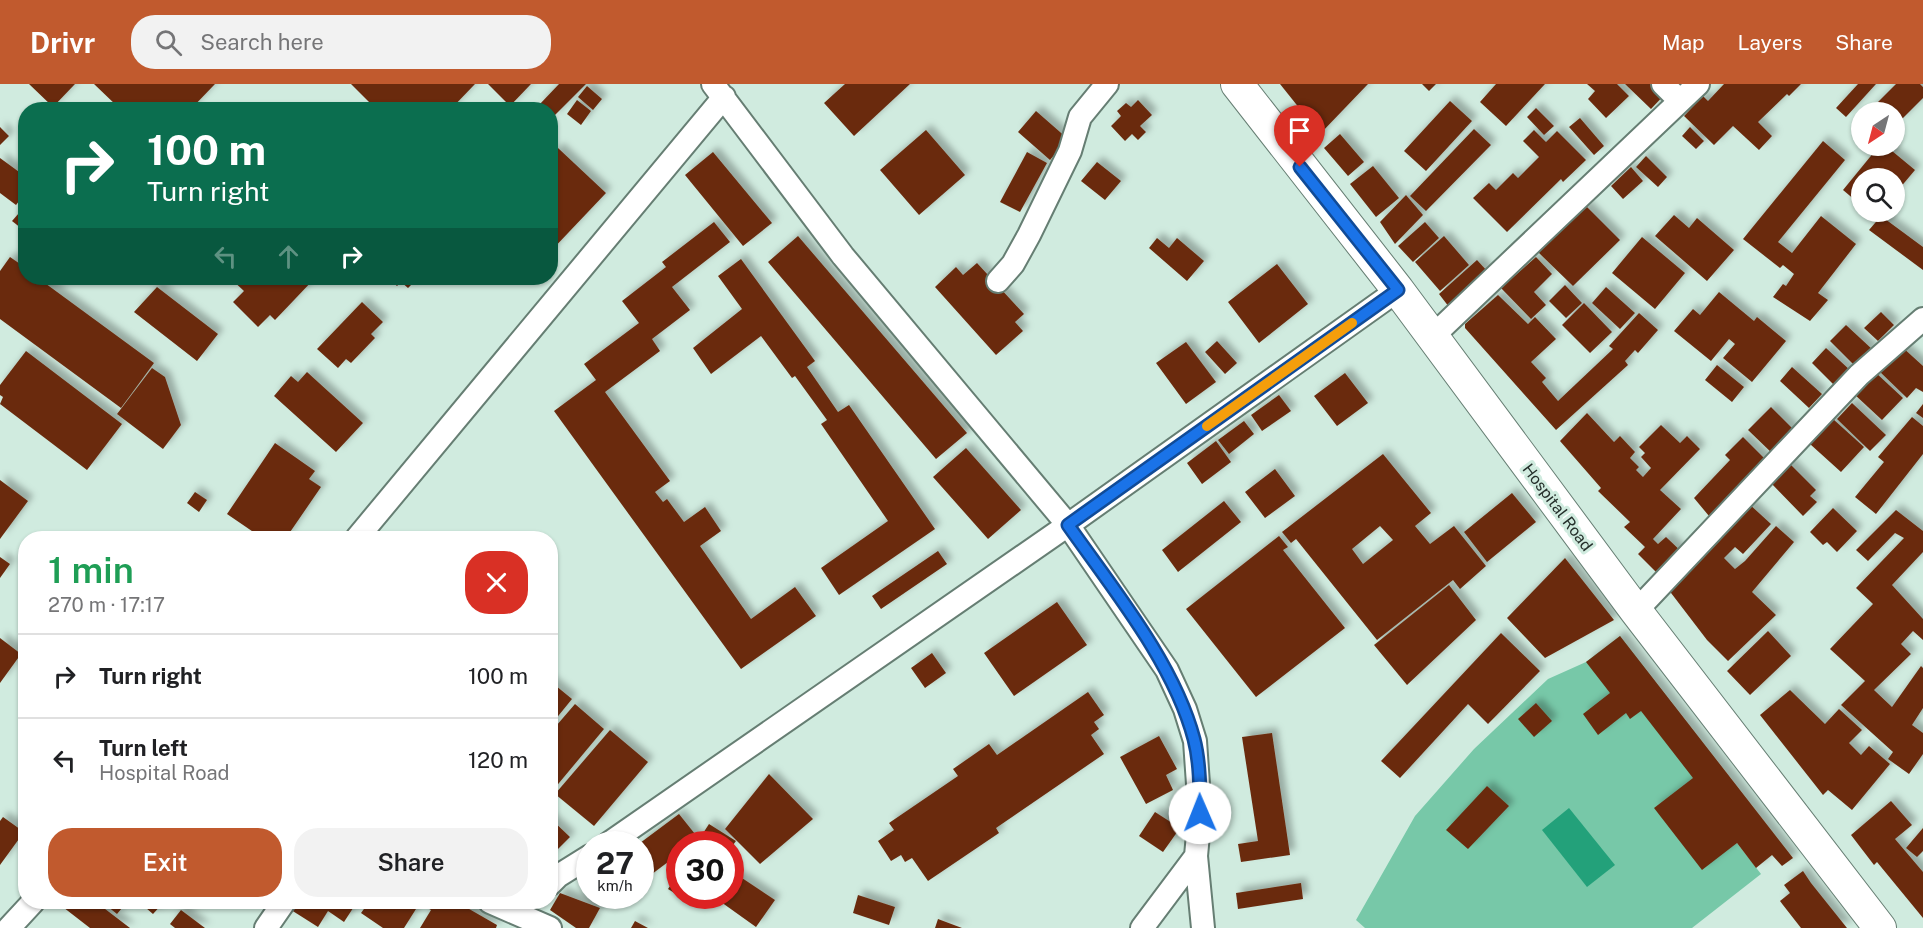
<!DOCTYPE html>
<meta charset="utf-8">
<style>
:root{--surface:#fff;--page:#f2f2f2;--text:#202124;--muted:#757577;--line:#e0e0e0;--accent:#c15a2e}
body{margin:0;font-family:"Public Sans",sans-serif;background:var(--page);color:var(--text);height:100vh;display:flex;flex-direction:column;font-size:22px;white-space:nowrap}
*{box-sizing:border-box;margin:0}
p{font-size:20px;color:var(--muted)}
.icon{flex:none;width:33px;height:33px;fill:none;stroke:currentColor;stroke-width:2;stroke-linecap:round;stroke-linejoin:round}
.map{position:relative;flex:1;overflow:hidden}
.drawer{position:absolute;left:18px;top:447px;width:540px;height:378px;display:flex;flex-direction:column;background:var(--surface);border-radius:24px;box-shadow:0 2px 4px #0004}
.drawer>*{flex:none}
.hud{position:absolute;left:18px;top:18px;width:540px;height:183px;border-radius:24px;box-shadow:0 2px 4px #0004;background:#0b6e4f;color:#fff;overflow:hidden}
.needle{width:39px;rotate:216deg}
.fabs{position:absolute;left:1851px;top:18px;display:grid;gap:12px}
.fabs a{display:grid;place-items:center;width:54px;height:54px;border-radius:50%;background:var(--surface);box-shadow:0 2px 4px #0004;font-size:30px}
.speed{position:absolute;left:576px;top:747px;display:flex;gap:12px;font-size:30px;font-weight:700;text-align:center}
.speed>*{display:grid;place-content:center;width:78px;height:78px;border-radius:50%;background:var(--surface);box-shadow:0 2px 4px #0004;line-height:1}
.speed small{font-size:15px;font-weight:400}
.speed .limit{border:9px solid #d22;background:#fff;color:#111}
.pin{position:absolute;display:grid;place-items:center;width:51px;height:51px;color:#fff;margin:-62px -26px;border-radius:50% 50% 50% 0;rotate:-45deg;box-shadow:0 0 6px #0007}
.pin .icon{rotate:45deg}
.me{position:absolute;width:66px;margin:-33px;rotate:359deg;stroke-linejoin:round;filter:drop-shadow(0 0 4px #0008)}
.turn{display:flex;align-items:center;gap:21px;height:126px;padding:0 30px;font-size:27px}
.turn .icon{width:78px;height:78px;stroke-width:2.5}
.turn b{display:block;font-size:42px;line-height:51px}
.lanes{display:flex;align-items:center;height:57px;padding:0 30px;background:#0003;justify-content:center;gap:30px;direction:ltr}
.lanes .off{opacity:.35}
.round{display:grid;place-items:center;flex:none;width:63px;height:63px;border-radius:24px;background:var(--page)}
.headline{display:flex;align-items:center;justify-content:space-between;height:102px;padding:0 30px}
h1{font-size:36px;font-weight:600;line-height:45px;color:#1e9e55}
.button{display:flex;gap:12px;margin-top:auto;padding:12px 30px}
.button a{flex:1;height:69px;border-radius:24px;background:var(--accent);color:#fff;font-size:24px;font-weight:600;line-height:69px;text-align:center}
.button a+a{background:var(--page);color:var(--text)}
ul{padding:0;list-style:none}
li{display:flex;align-items:center;gap:18px;height:84px;padding:0 30px;border-top:2px solid var(--line)}
li div{flex:1}
li b{display:block;font-size:22px}
li em{font-style:normal}
header{display:flex;align-items:center;gap:36px;box-sizing:border-box;height:84px;padding:0 30px;background:var(--accent);color:#fff}
header strong{font-size:28px}
nav{display:flex;gap:33px;margin-inline-start:auto;font-size:21px}
.search{width:420px;height:54px;background:var(--page);display:flex;align-items:center;gap:15px;box-sizing:border-box;padding:0 21px;border-radius:24px;color:var(--muted);font-size:22px}
.map>svg:first-child{display:block}
.green{fill:#77c8a8}
.water{fill:#23a17a}
.building{fill:#6a2c10;fill-rule:evenodd;filter:url(#shadow)}
.lines{fill:none;stroke-linecap:round;stroke-linejoin:round}
.street-casing{stroke:#667e73;stroke-width:26}
.secondary-casing{stroke:#667e73;stroke-width:34}
.street{stroke:#fff;stroke-width:22}
.secondary{stroke:#fff;stroke-width:32}
.route-casing{stroke:#114b97;stroke-width:15}
.route{stroke:#1a73e8;stroke-width:10}
.slow{stroke:#f59e0b;stroke-width:10}
.labels{text-anchor:middle;stroke-width:6;stroke-linejoin:round;paint-order:stroke}
.street-label{font-size:16px;fill:#252f2b;stroke:#d0ebdf}
</style>
<header>
<strong>Drivr</strong>
<div class="search"><svg class="icon" aria-label="search" viewBox="0 0 24 24"><circle cx="10" cy="10" r="6"/><path d="M15 15l6 6"/></svg>Search here</div>
<nav><a>Map</a><a>Layers</a><a>Share</a></nav>
</header>
<div class="map">
<svg width="1923" height="844" viewBox="0 0 1923 844">
<defs>
<filter id="shadow"><feDropShadow dx="5.5" dy="-5.5" stdDeviation="3" flood-color="#0004"/></filter>
</defs>
<rect width="100%" height="100%" fill="#d0ebdf"/>
<!-- green -->
<path class="green" d="M1620,552L1764,738L1737,759L1761,790L1692,844H1365L1356,836L1415,732L1474,665L1548,595L1586,578Z"/>
<!-- water -->
<path class="water" d="M1569,724L1615,781L1587,803L1542,746Z"/>
<!-- building -->
<path class="building" d="M29,0H75L53,23Z
M94,0H215L190,26H116L118,23Z
M351,0H475L450,26H377Z
M488,0H531L510,22Z
M559,0H586L552,34L550,26H544L539,21Z
M845,0H910L854,52L824,19Z
M1280,0H1368L1320,50Z
M1422,0H1436L1429,7Z
M1496,0H1545L1506,42L1480,18Z
M1587,0H1617L1629,12L1606,34L1588,15L1595,7Z
M1625,0H1657L1666,9L1651,25Z
M1724,0H1801L1789,12L1787,10L1758,38L1772,52L1759,66L1733,42L1714,61L1684,32L1703,12L1708,17Z
M1858,0H1876L1846,33L1836,24Z
M1896,0H1920L1923,3V14L1900,37L1898,35L1894,39V28H1868Z
M587,2L602,15L593,26L578,13Z
M577,16L591,27L581,41L567,30Z
M1138,16L1152,31L1140,42L1146,48L1138,56L1132,50L1125,57L1111,42L1121,32L1117,27L1126,19L1131,23Z
M1450,17L1472,37L1426,87L1404,67Z
M1536,24L1554,42L1544,51L1527,33Z
M1036,27L1068,55L1050,76L1018,48Z
M1580,34L1604,62L1594,71L1569,43Z
M0,43L9,52L0,61Z
M1690,43L1704,57L1696,65L1682,52Z
M1474,45L1491,61L1426,127L1410,112Z
M926,46L965,91L919,131L880,86Z
M1534,46L1546,58L1557,47L1586,76L1563,98L1561,95L1507,148L1473,114L1489,99L1496,106L1513,89L1518,94L1539,73L1523,57Z
M1340,50L1364,78L1348,92L1324,64Z
M1823,57L1845,76L1778,158L1792,169L1821,132L1856,160L1818,209L1828,216L1810,237L1773,213L1783,200L1786,202L1794,190L1783,181L1780,184L1743,155Z
M1879,62H1886L1915,86L1894,111V94H1862V122L1843,106Z
M558,64L606,109L550,168V73Z
M713,68L772,139L743,162L685,91Z
M1027,68L1047,79L1020,128L1000,118Z
M1646,72L1667,93L1658,103L1636,83Z
M0,74L26,93V108L16,121L0,109Z
M1097,78L1121,97L1105,116L1081,97Z
M1373,82L1399,114L1376,133L1350,100Z
M1631,83L1643,97L1623,115L1611,102Z
M1406,111L1423,131L1395,160L1380,138Z
M26,121V148L12,137Z
M1585,121L1620,156L1573,202L1538,168Z
M1869,128H1881L1876,134Z
M1674,131L1689,144L1697,134L1734,166L1707,197L1655,152Z
M1881,132L1923,163V186L1869,146Z
M714,138L730,158L672,203L690,226L652,255L660,267L605,308L670,397L655,408L663,418L667,415L684,438L705,423L721,447L700,462L751,535L795,503L816,532L741,585L554,327L596,296L584,280L639,239L622,217L666,183L662,178Z
M1425,138L1439,154L1413,178L1398,162Z
M798,152L967,349L936,375L768,178Z
M1444,152L1469,181L1440,207L1415,178Z
M1642,153L1685,189L1655,225L1612,189Z
M1157,154L1169,164L1177,154L1204,177L1187,197L1149,164Z
M10,173L26,184V194H38L154,279L121,324L0,235V187Z
M1536,173L1552,190L1534,208L1546,221L1531,235L1501,204Z
M741,175L815,277L807,283L838,328L849,321L935,445L839,511L821,484L888,437L821,340L827,336L795,292L792,294L761,252L711,290L693,264L742,225L718,192Z
M1477,176L1488,188L1449,223L1439,210Z
M977,179L1024,230L1015,238L1023,247L996,271L935,203L956,183L963,191Z
M1277,180L1308,220L1259,259L1228,218Z
M230,194H315L275,236L270,231L258,243L233,218L244,207Z
M388,194H418L408,204L401,198L397,202Z
M1565,201L1582,219L1566,234L1549,217Z
M157,203L218,250L197,277L134,228Z
M1606,203L1635,229L1620,245L1592,219Z
M1719,208L1754,237L1757,233L1786,257L1752,298L1723,274L1735,260L1729,255L1711,277L1674,247L1693,225L1700,231Z
M1498,211L1528,240L1535,233L1556,255L1531,278L1546,294L1542,298L1558,317L1613,265L1609,262L1639,229L1658,246L1638,269L1635,266L1625,277L1628,281L1556,346L1465,244V240Z
M362,218L383,238L371,250L375,254L351,279L346,275L338,284L317,265Z
M1584,219L1612,248L1590,269L1562,241Z
M1881,228L1894,241L1878,257L1864,244Z
M1846,241L1873,266L1856,283L1830,257Z
M1217,257L1237,279L1225,290L1205,268Z
M1186,258L1216,298L1186,320L1156,279Z
M1901,262L1923,282V308L1916,304L1907,314L1878,286Z
M1826,264L1851,287L1836,303L1812,279Z
M26,267L122,340L87,386L0,320L3,313L0,311V301Z
M1717,281L1744,303L1732,318L1705,296Z
M1792,283L1822,310L1809,324L1780,297Z
M152,284L165,293L181,341L163,365L117,330Z
M307,288L363,339L336,368L274,312L291,292L298,298Z
M1875,288L1903,314L1882,336L1854,310Z
M1345,289L1368,319L1337,342L1314,312Z
M1279,311L1291,327L1262,347L1251,331Z
M1852,319L1886,351L1870,367L1837,335Z
M1923,320V334L1916,329Z
M1771,323L1797,349L1775,372L1748,346Z
M1587,329L1614,358L1620,352L1635,368L1630,374L1639,383L1636,386L1643,393L1651,384L1641,373L1645,369L1639,363L1661,341L1680,359L1687,352L1700,365L1660,406L1681,425L1653,455L1658,460L1666,453L1684,470L1661,493L1638,470L1645,463L1624,443L1630,438L1598,407L1601,404L1560,357Z
M1912,333L1923,342V370L1876,430L1855,413L1884,378L1878,373Z
M1833,335L1864,363L1841,388L1810,360Z
M1244,337L1254,350L1229,370L1218,356Z
M1743,353L1770,380L1714,438L1694,414L1730,376L1725,371Z
M1216,357L1231,378L1202,400L1187,379Z
M275,359L315,387L309,395L321,403L286,454L276,449L272,454H262L227,430Z
M966,364L1021,426L988,455L933,393Z
M1383,370L1431,429L1415,442L1430,460L1454,442L1486,482L1460,505L1453,496L1377,556L1296,455L1291,459L1282,448ZM1380,442L1393,456L1363,480L1352,465Z
M1788,378L1816,406L1810,412L1817,418L1803,432L1769,397Z
M1275,385L1295,412L1265,434L1245,408Z
M0,396L28,417L0,455Z
M195,408L207,416L199,428L187,419Z
M1512,409L1536,438L1487,478L1464,448Z
M1224,417L1241,438L1178,488L1162,466Z
M1748,419L1771,440L1743,470L1735,463L1724,474L1735,485L1745,477L1776,442L1794,458L1752,508L1776,531L1728,577L1707,556L1668,505Z
M1833,424L1857,447L1837,468L1827,458L1823,461L1810,448Z
M1896,426L1923,447V468L1892,501L1923,535V556L1913,547L1901,560L1911,570L1874,606L1892,623L1921,582L1923,584V624L1912,641L1923,649V670L1909,690L1888,675L1893,668L1841,621L1865,597L1830,565L1873,520L1856,504L1904,454L1895,449L1868,477L1856,466Z
M1279,452L1288,463L1283,466L1345,544L1256,613L1186,525Z
M938,467L947,480L881,525L872,512Z
M0,473L10,480L0,494Z
M1565,474L1614,536L1545,574L1507,534Z
M1449,501L1476,536L1407,601L1374,561Z
M1057,518L1087,561L1014,612L984,569Z
M1768,547L1791,572L1750,611L1727,587Z
M1501,549L1540,587L1488,640L1468,620L1400,694L1381,677Z
M1620,552L1793,774L1782,782L1772,771L1756,784L1737,759L1702,786L1654,724L1693,694L1641,627L1630,635L1626,629L1598,651L1583,630L1610,609L1586,578Z
M0,554L21,570L0,599Z
M932,569L946,589L925,604L911,584Z
M550,597L572,615L550,642Z
M1790,606L1825,640L1839,625L1862,646L1849,659L1861,671L1869,662L1890,680L1852,726L1828,706L1823,711L1760,631Z
M1088,608L1104,631L1094,638L1099,645L1091,651L1104,670L996,744L999,749L928,797L912,774L905,778L901,771L891,777L878,757L894,746L889,739L958,692L953,685L989,660L997,671Z
M1536,619L1552,637L1534,653L1518,635Z
M575,620L604,645L554,705L550,703V649Z
M610,646L648,678L594,742L555,710Z
M1272,649L1290,771L1241,778L1238,760L1258,757L1242,653Z
M1159,652L1177,685L1166,691L1173,706L1146,720L1120,673Z
M769,690L813,735L760,780L725,745Z
M1487,702L1509,722L1468,765L1446,746Z
M1891,717L1912,741L1895,755L1923,788V834L1877,778L1874,781L1851,751Z
M1155,728L1180,744L1163,768L1139,752Z
M679,730L699,755L691,760H680V769L640,799V759Z
M3,733L24,748L0,781V737Z
M550,734L570,753L550,773Z
M709,740L736,757L730,765V760H696Z
M1923,744V767L1917,773L1906,764Z
M680,787V812H701L695,822L668,805Z
M1803,787L1811,799L1847,844H1801L1783,821L1780,817L1790,809L1784,801Z
M739,792L775,816L756,843L721,818L725,812H730V804Z
M1301,799L1303,815L1238,825L1236,809Z
M560,809L600,824L589,844H576L550,826Z
M858,811L895,823L889,841L853,829Z
M61,818H96L130,844H90L59,820Z
M102,818H127L117,830Z
M139,818H164L153,830Z
M293,818H357L344,838L328,827L318,843L288,824Z
M369,818H405L416,825L404,844H383L361,829Z
M417,818H457L497,841L496,844H420L431,826Z
M181,826L205,844H175L170,840Z
M938,835L962,844H935Z
M635,837L648,844H631Z"/>
<g class="lines">
<defs>
<path id="street" d="M713,0L843,172L1068,441L1167,586L1185,625L1195,657L1200,729L1196,772L1203,844
M1663,0L1680,17
M998,197L1013,180L1029,151L1070,67L1080,33L1107,0
M1433,252L1698,0
M357,454L724,13
M1636,527L1859,291L1923,235
M608,760L1068,441L1398,206
M550,800L558,792L590,772
M490,818L550,844
M9,844L33,818
M266,844L284,818
M1142,844L1196,772"/>
<path id="secondary" d="M1237,0L1398,206L1636,527L1880,844"/>
</defs>
<!-- street casing -->
<use href="#street" class="street-casing"/>
<!-- secondary casing -->
<use href="#secondary" class="secondary-casing"/>
<!-- street -->
<use href="#street" class="street"/>
<!-- secondary -->
<use href="#secondary" class="secondary"/>
</g>
<g class="lines">
<defs>
<path id="route" d="M1200,729C1200,705 1200,678 1194,655C1174,579 1113,505 1068,441L1398,206L1300,83"/>
</defs>
<!-- route casing -->
<use href="#route" class="route-casing"/>
<!-- route -->
<use href="#route" class="route"/>
<!-- slow -->
<path class="slow" d="M1207,342L1352,239"/>
</g>
<g class="labels">
<!-- street labels -->
<g class="street-label">
<text transform="translate(1558 423) rotate(53)" y="6">Hospital Road</text>
</g>
</g>
</svg>
<div class="fabs">
<a><svg class="needle" viewBox="-14 -14 28 28"><path d="M0-13l5 13h-10z" fill="#e53935"/><path d="M0 13l5-13h-10z" fill="#757577"/></svg></a>
<a><svg class="icon" aria-label="search" viewBox="0 0 24 24"><circle cx="10" cy="10" r="6"/><path d="M15 15l6 6"/></svg></a>
</div>
<div class="speed"><div>27<small>km/h</small></div><div class="limit">30</div></div>
<div class="pin" style="left:1300px;top:83px;background:#d93025"><svg class="icon" aria-label="arrive" viewBox="0 0 24 24"><path d="M6 21V4h12l-3 4 3 4H6"/></svg></div>
<svg class="me" style="left:1200px;top:729px" viewBox="-20 -20 40 40"><circle r="19" fill="#fff"/><path d="M0-13L10 11 0 6-10 11z" fill="#1a73e8"/></svg>
<div class="hud">
<div class="turn"><svg class="icon" aria-label="right" viewBox="0 0 24 24"><path d="M7 20v-9h11M14 6l5 5-5 5"/></svg><div><b>100 m</b>Turn right</div></div>
<div class="lanes"><svg class="icon off" aria-label="left" viewBox="0 0 24 24"><path d="M17 20v-9H6M10 6l-5 5 5 5"/></svg><svg class="icon off" aria-label="ahead" viewBox="0 0 24 24"><path d="M12 20V5M6 11l6-6 6 6"/></svg><svg class="icon" aria-label="right" viewBox="0 0 24 24"><path d="M7 20v-9h11M14 6l5 5-5 5"/></svg></div>
</div>
<section class="drawer">
<div class="headline"><div><h1>1 min</h1><p>270 m · 17:17</p></div><a class="round" style="background:#d93025;color:#fff"><svg class="icon" aria-label="close" viewBox="0 0 24 24"><path d="M6 6l12 12M18 6L6 18"/></svg></a></div>
<ul>
<li><svg class="icon" aria-label="right" viewBox="0 0 24 24"><path d="M7 20v-9h11M14 6l5 5-5 5"/></svg><div><b>Turn right</b></div><em>100 m</em></li>
<li><svg class="icon" aria-label="left" viewBox="0 0 24 24"><path d="M17 20v-9H6M10 6l-5 5 5 5"/></svg><div><b>Turn left</b><p>Hospital Road</p></div><em>120 m</em></li>
</ul>
<div class="button"><a>Exit</a><a>Share</a></div>
</section>
</div>
